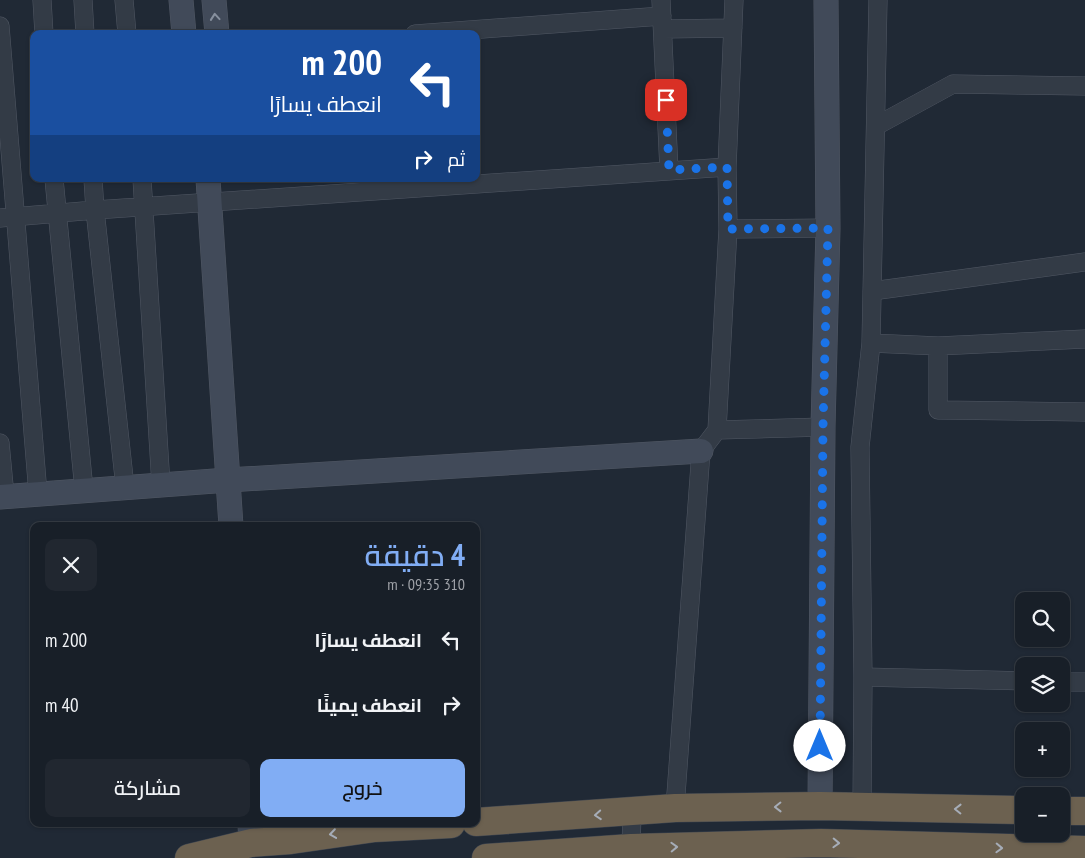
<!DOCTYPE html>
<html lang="ar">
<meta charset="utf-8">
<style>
:root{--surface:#181f28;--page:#212730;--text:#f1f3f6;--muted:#9fa2a8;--line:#363d45;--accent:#81adf4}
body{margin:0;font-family:"PT Sans Narrow",Cairo,sans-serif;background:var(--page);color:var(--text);direction:rtl;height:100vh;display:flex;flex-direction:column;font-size:19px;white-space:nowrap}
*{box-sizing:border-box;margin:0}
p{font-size:16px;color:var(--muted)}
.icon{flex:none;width:28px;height:28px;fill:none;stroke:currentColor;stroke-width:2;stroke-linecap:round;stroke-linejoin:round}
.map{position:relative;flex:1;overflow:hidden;direction:ltr}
.sheet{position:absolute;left:30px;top:522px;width:450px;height:305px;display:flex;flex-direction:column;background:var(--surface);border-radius:10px;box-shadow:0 1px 4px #0004,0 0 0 1px var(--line);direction:rtl}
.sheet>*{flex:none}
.top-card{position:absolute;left:30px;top:30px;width:450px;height:152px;border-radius:10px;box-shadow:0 1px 4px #0004,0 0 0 1px var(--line);direction:rtl;background:#1a4fa0;color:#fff;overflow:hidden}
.fabs{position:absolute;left:1015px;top:592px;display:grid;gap:10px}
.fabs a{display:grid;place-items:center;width:55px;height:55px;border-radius:10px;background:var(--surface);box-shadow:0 1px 4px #0004,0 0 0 1px var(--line);font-size:25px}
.pin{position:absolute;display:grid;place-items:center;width:42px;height:42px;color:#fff;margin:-21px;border-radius:10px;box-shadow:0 2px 8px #0006}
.me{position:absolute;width:55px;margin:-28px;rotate:0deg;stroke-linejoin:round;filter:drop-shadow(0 0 4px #0008)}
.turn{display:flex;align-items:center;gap:18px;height:105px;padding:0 15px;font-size:22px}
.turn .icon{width:65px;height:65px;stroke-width:2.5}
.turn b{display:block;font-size:35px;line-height:42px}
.then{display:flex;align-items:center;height:48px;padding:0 15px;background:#0003;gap:10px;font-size:19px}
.round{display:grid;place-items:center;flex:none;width:52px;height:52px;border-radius:10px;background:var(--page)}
.overview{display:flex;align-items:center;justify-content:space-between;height:85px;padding:0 15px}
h1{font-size:30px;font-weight:600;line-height:38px;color:var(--accent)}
.action{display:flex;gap:10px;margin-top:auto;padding:10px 15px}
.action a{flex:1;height:58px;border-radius:10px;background:var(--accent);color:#111;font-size:20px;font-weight:600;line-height:58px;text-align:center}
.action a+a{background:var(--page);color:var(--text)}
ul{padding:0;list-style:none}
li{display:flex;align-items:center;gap:15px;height:65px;padding:0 15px}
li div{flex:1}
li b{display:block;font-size:19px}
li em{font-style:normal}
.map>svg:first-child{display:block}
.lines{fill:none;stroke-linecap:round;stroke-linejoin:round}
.street-casing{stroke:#515864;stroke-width:19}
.secondary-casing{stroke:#515864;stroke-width:25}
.highway-casing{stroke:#3e4550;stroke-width:29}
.street{stroke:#333b46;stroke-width:18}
.secondary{stroke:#414a59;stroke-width:24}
.highway{stroke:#6c6150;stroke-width:28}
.oneway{stroke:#87909e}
.oneway2{stroke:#a6adb8}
.route{stroke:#1a73e8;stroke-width:9;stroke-dasharray:0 16.2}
</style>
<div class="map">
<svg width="1085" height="858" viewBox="0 0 1085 858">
<rect width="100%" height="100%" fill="#202935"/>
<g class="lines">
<defs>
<path id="street" d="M42,0L44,34
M83,0L85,34
M124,0L127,34
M661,0L669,170
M0,26L38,494
M663,29L733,28
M415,34L662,16
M876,126L953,84L1085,86
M54,179L84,490
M93,179L95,210L125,487
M142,179L161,485
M0,218L95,210L727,167
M728,229L828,228
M872,291L1085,262
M871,343L938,346L1085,339
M938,346V410L1085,412
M717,430L823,427
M0,443L5,496
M863,677L1024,681
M1061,682H1085
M862,807L863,677L860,447L871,343L878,0
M675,808L701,451L717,430L728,229L727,167L734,0
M631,848L632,813"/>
<path id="secondary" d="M181,0L184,34
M214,0L217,34
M208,179L231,526
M0,497L228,480L701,451
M820,806L823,427L828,228L826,0
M250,824L251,843"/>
<path id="highway" d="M1061,811H1085
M476,822L675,808L820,806L1024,810
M189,858L251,843L291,840L375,828L451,824
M486,858L631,848L821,843L1085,850"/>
</defs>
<!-- street casing -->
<use href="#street" class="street-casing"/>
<!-- secondary casing -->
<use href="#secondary" class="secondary-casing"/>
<!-- highway casing -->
<use href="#highway" class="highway-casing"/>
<!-- street -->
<use href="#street" class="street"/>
<!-- secondary -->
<use href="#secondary" class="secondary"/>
<!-- highway -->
<use href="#highway" class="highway"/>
</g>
<!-- one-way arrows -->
<defs><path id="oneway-chevron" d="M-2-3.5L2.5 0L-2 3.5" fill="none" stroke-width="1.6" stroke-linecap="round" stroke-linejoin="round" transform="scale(1.25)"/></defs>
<use class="oneway" href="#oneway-chevron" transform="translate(215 17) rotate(-95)"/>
<g class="oneway2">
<use href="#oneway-chevron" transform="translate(778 807) rotate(179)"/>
<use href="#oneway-chevron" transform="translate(958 809) rotate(-179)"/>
<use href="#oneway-chevron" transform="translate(598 815) rotate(176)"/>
<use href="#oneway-chevron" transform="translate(333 834) rotate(172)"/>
<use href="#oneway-chevron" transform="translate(836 843) rotate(2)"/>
<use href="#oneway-chevron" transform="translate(674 847) rotate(-2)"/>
<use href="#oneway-chevron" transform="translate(999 848) rotate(2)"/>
</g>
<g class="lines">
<!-- route -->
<path class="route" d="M666,100L669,170L727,167L728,229L828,228L823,427L820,746"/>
</g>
</svg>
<div class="fabs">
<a><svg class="icon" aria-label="search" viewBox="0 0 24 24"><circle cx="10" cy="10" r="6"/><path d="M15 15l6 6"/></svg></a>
<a><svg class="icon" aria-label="layers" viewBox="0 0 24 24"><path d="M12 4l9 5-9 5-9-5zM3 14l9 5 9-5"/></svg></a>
<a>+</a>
<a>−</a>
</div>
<div class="pin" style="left:666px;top:100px;background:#d93025"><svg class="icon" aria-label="arrive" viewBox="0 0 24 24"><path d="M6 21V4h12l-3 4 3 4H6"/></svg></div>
<svg class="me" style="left:820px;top:746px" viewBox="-20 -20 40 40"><circle r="19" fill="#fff"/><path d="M0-13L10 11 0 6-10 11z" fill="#1a73e8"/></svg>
<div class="top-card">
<div class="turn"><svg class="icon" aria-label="left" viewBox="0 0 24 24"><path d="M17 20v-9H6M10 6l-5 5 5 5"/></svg><div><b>200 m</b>انعطف يسارًا</div></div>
<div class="then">ثم<svg class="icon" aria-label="right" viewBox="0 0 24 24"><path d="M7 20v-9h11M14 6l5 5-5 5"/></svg></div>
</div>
<section class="sheet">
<div class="overview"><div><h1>4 دقيقة</h1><p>310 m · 09:35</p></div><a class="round"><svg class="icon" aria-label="close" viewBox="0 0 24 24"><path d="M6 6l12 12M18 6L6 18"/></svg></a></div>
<ul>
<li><svg class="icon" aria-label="left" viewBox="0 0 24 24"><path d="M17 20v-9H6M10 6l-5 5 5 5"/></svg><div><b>انعطف يسارًا</b></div><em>200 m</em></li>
<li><svg class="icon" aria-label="right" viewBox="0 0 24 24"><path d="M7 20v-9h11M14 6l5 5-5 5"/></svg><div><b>انعطف يمينًا</b></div><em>40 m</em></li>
</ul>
<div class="action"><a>خروج</a><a>مشاركة</a></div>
</section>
</div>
